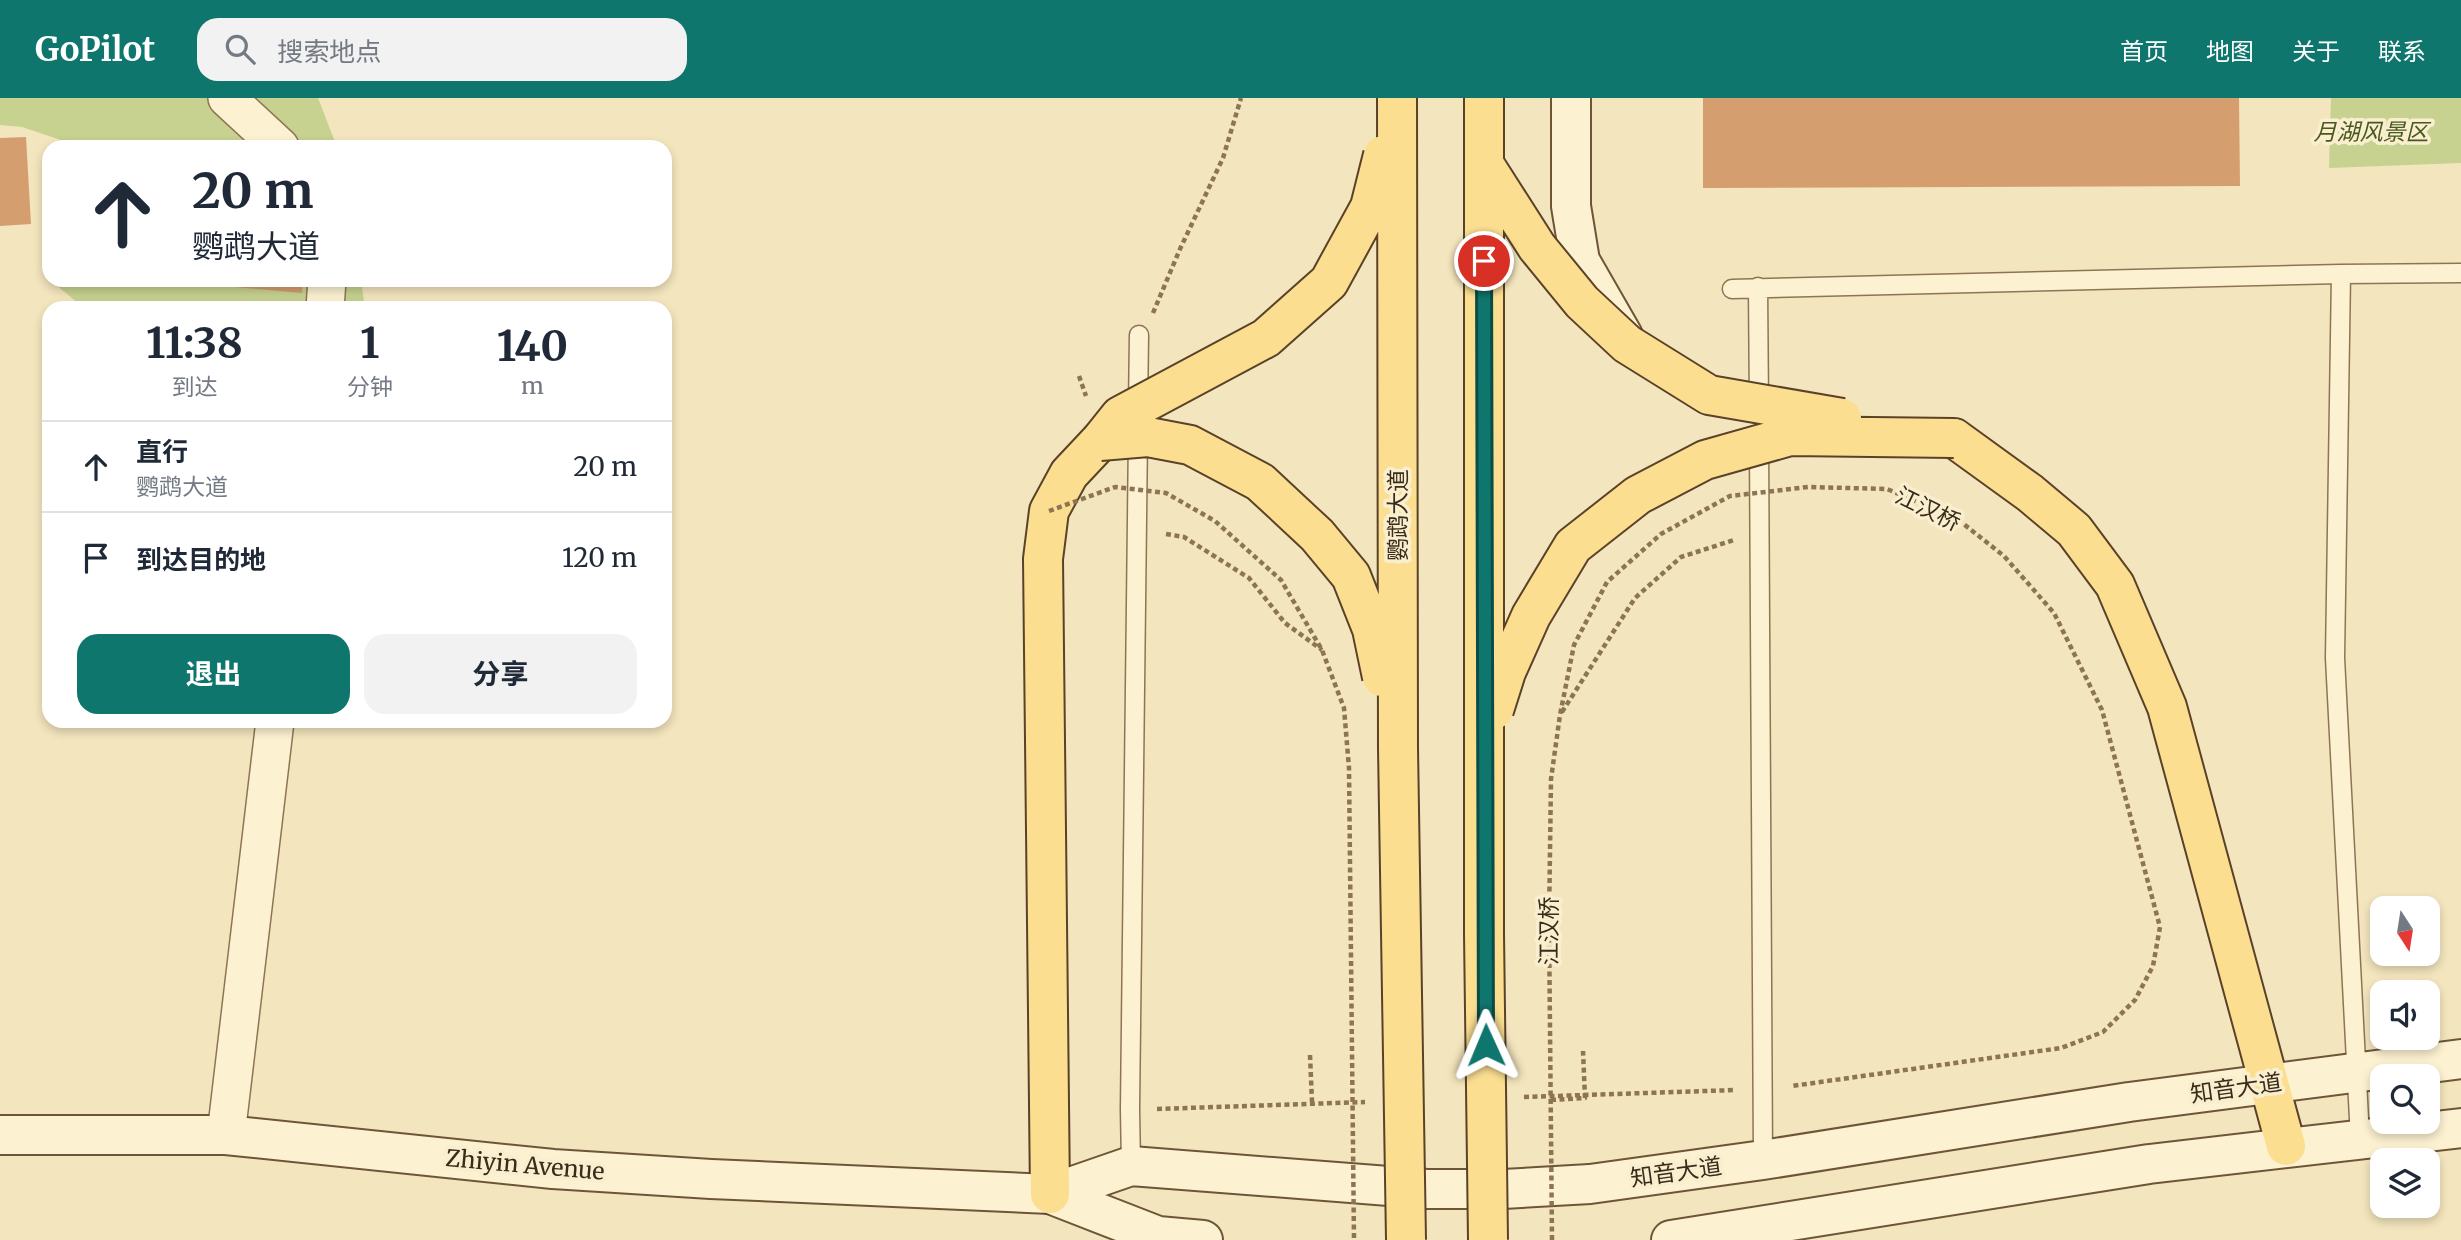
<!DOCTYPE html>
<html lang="zh">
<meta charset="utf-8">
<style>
:root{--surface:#fff;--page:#f2f2f3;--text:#1f2937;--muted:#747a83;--line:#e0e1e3;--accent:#0f766e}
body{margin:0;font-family:Merriweather,"Noto Sans SC",serif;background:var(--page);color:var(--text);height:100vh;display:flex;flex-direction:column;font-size:26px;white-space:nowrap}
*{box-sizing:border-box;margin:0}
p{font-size:23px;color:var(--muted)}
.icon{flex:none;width:38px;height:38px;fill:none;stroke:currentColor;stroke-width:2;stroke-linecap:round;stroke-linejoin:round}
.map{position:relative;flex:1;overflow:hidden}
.drawer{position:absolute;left:42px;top:203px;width:630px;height:427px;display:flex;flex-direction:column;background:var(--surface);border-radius:21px;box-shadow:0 4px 10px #0003}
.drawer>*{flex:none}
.guide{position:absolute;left:42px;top:42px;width:630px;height:147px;border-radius:21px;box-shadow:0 4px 10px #0003;background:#fff;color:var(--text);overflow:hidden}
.needle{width:46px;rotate:168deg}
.controls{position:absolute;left:2370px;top:798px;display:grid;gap:14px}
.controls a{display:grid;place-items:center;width:70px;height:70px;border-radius:14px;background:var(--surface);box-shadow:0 4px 10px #0003;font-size:35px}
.pin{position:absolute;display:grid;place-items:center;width:60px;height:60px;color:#fff;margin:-30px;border:4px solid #fff;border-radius:50%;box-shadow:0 2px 7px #0007}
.me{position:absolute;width:77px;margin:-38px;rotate:359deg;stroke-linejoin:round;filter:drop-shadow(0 0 5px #0008)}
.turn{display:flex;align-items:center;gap:24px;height:147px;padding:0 35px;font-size:32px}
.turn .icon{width:91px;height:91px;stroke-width:2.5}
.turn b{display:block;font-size:49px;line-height:60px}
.eta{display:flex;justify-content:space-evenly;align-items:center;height:119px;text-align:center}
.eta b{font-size:42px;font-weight:700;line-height:49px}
.button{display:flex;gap:14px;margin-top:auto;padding:14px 35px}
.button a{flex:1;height:80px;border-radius:21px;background:var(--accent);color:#fff;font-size:28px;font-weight:700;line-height:80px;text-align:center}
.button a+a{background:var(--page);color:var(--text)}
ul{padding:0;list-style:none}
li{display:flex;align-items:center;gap:21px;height:91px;padding:0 35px;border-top:2px solid var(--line)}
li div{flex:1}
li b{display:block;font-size:26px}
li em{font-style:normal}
header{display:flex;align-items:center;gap:42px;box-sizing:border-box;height:98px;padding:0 35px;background:var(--accent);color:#fff}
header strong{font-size:33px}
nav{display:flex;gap:38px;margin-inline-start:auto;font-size:24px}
.search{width:490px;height:63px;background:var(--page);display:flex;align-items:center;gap:18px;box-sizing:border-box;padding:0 24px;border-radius:21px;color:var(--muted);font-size:26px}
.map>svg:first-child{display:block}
.green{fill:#c7d290}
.building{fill:#d59e6f}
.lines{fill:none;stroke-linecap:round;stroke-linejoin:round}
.service-casing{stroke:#8d7554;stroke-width:21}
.minor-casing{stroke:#8d7554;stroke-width:40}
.secondary-casing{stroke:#6e5538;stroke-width:42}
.primary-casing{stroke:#5a4229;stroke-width:42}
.path{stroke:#8d7554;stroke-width:4.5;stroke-dasharray:5 3.5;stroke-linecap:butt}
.service{stroke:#fcf1d1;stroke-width:18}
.minor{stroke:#fcf1d1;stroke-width:37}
.secondary{stroke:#fcf1d1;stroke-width:38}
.primary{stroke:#fbde90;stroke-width:38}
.primary-bridge-casing{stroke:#5a4229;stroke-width:42;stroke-linecap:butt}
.path-bridge{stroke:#8d7554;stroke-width:4.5;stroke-dasharray:5 3.5;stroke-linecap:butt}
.primary-bridge{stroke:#fbde90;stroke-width:38}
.route-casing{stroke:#0a4d48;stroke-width:18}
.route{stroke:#0f766e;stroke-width:12}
.labels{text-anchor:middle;stroke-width:7;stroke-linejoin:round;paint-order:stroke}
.park-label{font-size:23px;font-style:italic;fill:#48591f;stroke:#f9eece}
.street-label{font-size:23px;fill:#3a2b1b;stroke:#f9eece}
</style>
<header>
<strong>GoPilot</strong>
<div class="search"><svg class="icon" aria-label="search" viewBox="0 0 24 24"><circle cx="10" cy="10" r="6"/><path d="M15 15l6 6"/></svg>搜索地点</div>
<nav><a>首页</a><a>地图</a><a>关于</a><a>联系</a></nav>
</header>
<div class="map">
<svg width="2461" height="1142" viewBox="0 0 2461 1142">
<rect width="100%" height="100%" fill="#f3e5bd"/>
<!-- green -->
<path class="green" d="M0,0H318L337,49H60L61,42L22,29L0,27Z
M2331,0H2461V65L2329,70Z
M50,182H361L364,203L362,210H84Z"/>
<!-- building -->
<path class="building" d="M1703,0H2239L2240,88L1703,90Z
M26,39L31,126L0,128V40Z
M180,182H303L302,195L179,184Z"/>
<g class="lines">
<defs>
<path id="service" d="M2341,176L2335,560L2360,1040
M1758,189L1759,310
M1732,191L2341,176L2461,175
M1138,309L1139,237
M1759,345L1763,1062
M1131,1068L1130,1011L1138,337"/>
<path id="minor" d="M227,0L280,49
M325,210L327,182
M226,1037L275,623"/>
<path id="secondary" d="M1571,0V108L1580,163L1623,238
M0,1037H226L553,1071L711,1081L1050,1096L1158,1138L1203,1142
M1050,1096L1131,1068L1427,1091H1503L1590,1086L1763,1062L2129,1004L2461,961
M1671,1142L2149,1066L2461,1030"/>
<path id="primary" d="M1954,340L2030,395L2074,432L2115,487L2167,609L2286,1048
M1050,1096L1043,461L1049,413L1069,376L1100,343"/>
</defs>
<!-- service casing -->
<use href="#service" class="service-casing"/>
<!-- minor casing -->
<use href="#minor" class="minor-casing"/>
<!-- secondary casing -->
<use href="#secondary" class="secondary-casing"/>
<!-- primary casing -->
<use href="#primary" class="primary-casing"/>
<!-- path -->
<path class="path" d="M1153,215L1180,151L1223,60L1241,0
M1079,278L1086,298
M1166,436L1184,439L1249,480L1285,525L1322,552
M1310,957L1312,1004
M1524,999L1736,992
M1157,1011L1365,1004"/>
<!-- service -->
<use href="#service" class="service"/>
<!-- minor -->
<use href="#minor" class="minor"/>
<!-- secondary -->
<use href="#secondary" class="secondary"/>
<!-- primary -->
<use href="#primary" class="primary"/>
<defs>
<path id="primary-bridge" d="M1397,0L1398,650L1406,1142
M1484,0V836L1488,1142
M1484,66L1537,149L1582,204L1627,246L1709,297L1842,320
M1100,343L1148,339L1190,347L1260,384L1317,437L1351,478L1372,531L1382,579
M1100,343L1120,318L1266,240L1329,184L1370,109L1383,57
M1494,612L1506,574L1531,518L1573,448L1638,397L1705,362L1790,338L1954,340"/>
</defs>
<!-- primary-bridge casing -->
<use href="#primary-bridge" class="primary-bridge-casing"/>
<!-- path-bridge -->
<path class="path-bridge" d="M1049,413L1115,389L1166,395L1215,423L1281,482L1322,552L1344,610L1349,670L1354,1142
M1562,614L1635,500L1681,459L1734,442
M1551,1002L1585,1000L1583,953
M1552,1142L1549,825L1551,681L1560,617L1574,547L1607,484L1661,436L1730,398L1808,389L1887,391L1956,420L2004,458L2054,515L2102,612L2160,829L2153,868L2135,902L2103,934L2061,950L1792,988"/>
<!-- primary-bridge -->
<use href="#primary-bridge" class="primary-bridge"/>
</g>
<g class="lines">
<defs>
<path id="route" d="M1484,163L1486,947"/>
</defs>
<!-- route casing -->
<use href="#route" class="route-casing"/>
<!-- route -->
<use href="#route" class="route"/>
</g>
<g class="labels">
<!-- park labels -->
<g class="park-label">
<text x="2371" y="42">月湖风景区</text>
</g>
<!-- street labels -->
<g class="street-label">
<text transform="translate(1928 411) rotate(26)" y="8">江汉桥</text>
<text transform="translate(1398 417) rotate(-90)" y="8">鹦鹉大道</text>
<text transform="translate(1549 833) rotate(-90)" y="8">江汉桥</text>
<text transform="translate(2236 990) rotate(-8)" y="8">知音大道</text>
<text transform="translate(525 1067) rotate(5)" y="8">Zhiyin Avenue</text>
<text transform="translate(1676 1074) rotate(-8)" y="8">知音大道</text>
</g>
</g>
</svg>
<div class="controls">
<a><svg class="needle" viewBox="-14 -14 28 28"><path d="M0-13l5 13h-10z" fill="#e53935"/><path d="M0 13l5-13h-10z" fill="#747a83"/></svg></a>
<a><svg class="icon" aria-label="sound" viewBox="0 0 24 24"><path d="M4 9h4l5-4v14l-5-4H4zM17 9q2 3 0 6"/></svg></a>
<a><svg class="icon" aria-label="search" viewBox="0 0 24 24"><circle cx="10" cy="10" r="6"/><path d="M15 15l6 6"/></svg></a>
<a><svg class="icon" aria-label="layers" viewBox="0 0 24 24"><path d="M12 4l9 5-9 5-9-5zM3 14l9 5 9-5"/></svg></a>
</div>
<div class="pin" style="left:1484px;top:163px;background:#d93025"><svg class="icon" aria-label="arrive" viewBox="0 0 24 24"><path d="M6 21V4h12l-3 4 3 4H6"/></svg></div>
<svg class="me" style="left:1486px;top:947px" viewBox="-20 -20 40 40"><path d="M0-17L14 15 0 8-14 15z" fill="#0f766e" stroke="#fff" stroke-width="4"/></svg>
<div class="guide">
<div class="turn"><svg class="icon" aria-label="ahead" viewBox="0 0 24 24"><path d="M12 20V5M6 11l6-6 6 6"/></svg><div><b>20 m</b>鹦鹉大道</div></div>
</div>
<section class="drawer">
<div class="eta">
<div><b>11:38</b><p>到达</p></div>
<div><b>1</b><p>分钟</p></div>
<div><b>140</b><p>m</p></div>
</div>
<ul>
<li><svg class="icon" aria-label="ahead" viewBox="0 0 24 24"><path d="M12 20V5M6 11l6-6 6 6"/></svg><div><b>直行</b><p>鹦鹉大道</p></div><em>20 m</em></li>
<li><svg class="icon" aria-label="arrive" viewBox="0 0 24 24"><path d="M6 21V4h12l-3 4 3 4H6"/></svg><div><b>到达目的地</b></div><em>120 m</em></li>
</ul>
<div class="button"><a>退出</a><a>分享</a></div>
</section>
</div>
